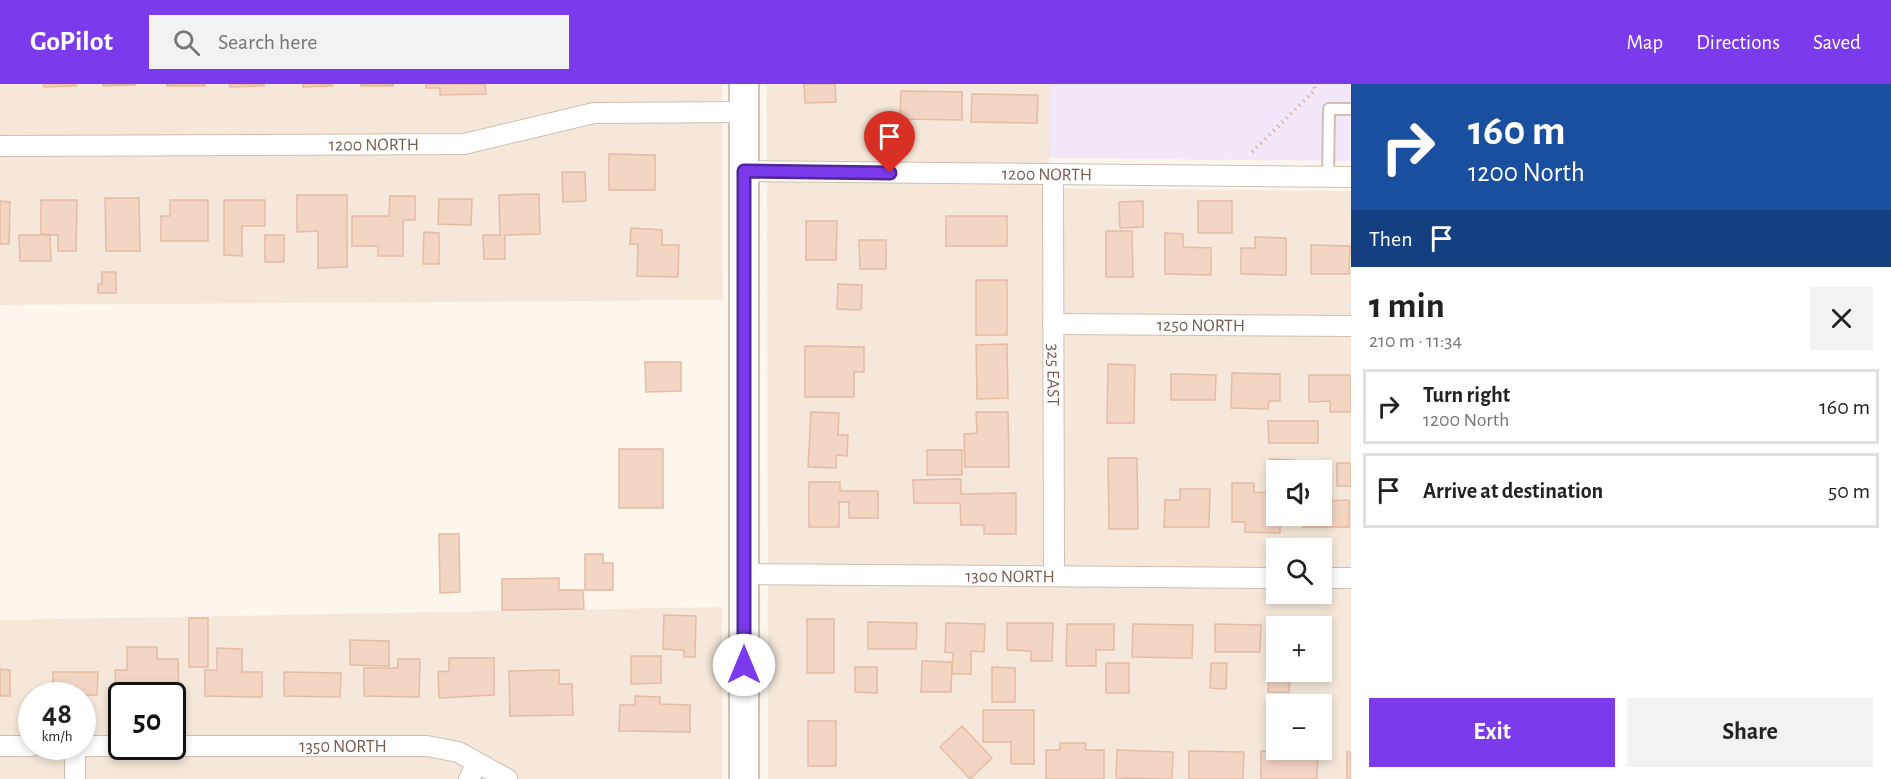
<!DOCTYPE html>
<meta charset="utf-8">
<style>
:root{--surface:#fff;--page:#f2f2f2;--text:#222;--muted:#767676;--line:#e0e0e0;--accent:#7c3aed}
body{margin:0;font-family:"Alegreya Sans",sans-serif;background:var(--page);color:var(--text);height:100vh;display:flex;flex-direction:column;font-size:22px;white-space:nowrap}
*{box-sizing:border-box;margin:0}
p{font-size:20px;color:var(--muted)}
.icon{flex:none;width:33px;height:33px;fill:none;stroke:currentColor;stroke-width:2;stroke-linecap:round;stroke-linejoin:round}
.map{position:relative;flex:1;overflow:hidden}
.sheet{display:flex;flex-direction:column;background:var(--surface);width:540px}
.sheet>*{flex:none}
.banner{background:#1a4fa0;color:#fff;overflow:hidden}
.buttons{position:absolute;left:1266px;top:376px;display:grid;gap:12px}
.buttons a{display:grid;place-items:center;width:66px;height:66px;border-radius:0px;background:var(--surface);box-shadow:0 3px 9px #0003;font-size:30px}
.speed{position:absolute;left:18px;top:598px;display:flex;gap:12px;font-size:30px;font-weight:700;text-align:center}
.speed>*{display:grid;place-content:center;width:78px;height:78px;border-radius:50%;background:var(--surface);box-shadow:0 3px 9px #0003;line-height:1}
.speed small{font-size:15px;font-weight:400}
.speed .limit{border:3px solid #111;border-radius:9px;background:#fff;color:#111}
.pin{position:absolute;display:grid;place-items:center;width:51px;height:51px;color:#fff;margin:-62px -26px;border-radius:50% 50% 50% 0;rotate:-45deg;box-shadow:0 0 6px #0007}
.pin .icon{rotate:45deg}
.me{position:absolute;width:66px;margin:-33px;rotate:0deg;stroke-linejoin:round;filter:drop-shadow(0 0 4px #0008)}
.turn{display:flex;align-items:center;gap:21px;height:126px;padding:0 18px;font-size:27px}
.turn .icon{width:78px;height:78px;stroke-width:2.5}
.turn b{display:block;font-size:42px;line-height:51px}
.then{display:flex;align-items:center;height:57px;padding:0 18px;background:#0003;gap:12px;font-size:22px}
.round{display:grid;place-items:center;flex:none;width:63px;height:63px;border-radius:0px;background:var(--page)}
.summary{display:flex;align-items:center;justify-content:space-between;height:102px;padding:0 18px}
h1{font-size:36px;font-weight:600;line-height:45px}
.action{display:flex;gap:12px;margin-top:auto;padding:12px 18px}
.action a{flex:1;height:69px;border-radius:0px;background:var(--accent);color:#fff;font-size:24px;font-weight:600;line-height:69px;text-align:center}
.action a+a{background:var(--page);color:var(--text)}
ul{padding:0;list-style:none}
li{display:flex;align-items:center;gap:18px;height:75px;margin:0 12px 9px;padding:0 6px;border:3px solid var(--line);border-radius:0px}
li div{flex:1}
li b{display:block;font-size:22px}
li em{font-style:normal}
header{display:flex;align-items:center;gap:36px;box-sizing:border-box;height:84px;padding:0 30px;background:var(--accent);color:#fff}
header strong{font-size:28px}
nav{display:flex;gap:33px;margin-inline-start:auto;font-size:21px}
.search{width:420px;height:54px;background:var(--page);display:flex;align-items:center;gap:15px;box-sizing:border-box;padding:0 21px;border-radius:0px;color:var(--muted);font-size:22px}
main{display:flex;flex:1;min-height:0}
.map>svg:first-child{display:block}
.residential{fill:#f5e8da;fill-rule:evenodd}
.education{fill:#f3e8fa}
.building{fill:#f3d5c3;stroke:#e6bba3;stroke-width:1.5}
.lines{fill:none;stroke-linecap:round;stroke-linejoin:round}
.service-casing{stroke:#d1beb0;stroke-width:14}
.minor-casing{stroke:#d1beb0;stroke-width:22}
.secondary-casing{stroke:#d6c0b0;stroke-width:32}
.path{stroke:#d9b8a5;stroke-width:4;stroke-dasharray:1.5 4.5;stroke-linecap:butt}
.service{stroke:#fff;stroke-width:10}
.minor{stroke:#fff;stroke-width:20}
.secondary{stroke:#fff;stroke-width:28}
.route-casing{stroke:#51269a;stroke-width:15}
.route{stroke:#7c3aed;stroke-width:10}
.labels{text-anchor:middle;stroke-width:4.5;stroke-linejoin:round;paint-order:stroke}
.street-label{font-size:18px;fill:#7a5c4d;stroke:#fffaf3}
</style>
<header>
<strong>GoPilot</strong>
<div class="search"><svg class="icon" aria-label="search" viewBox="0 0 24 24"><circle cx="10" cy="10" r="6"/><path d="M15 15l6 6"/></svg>Search here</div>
<nav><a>Map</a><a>Directions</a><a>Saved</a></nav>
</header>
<main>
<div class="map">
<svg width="1351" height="695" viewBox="0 0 1351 695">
<rect width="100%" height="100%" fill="#fdf6ec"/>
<!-- residential -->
<path class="residential" d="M0,0H722L723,216L0,221Z
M767,0H1050V74L1040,104L1351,107V695H768ZM1276,387H1322V432H1276ZM1276,465H1322V510H1276ZM1276,543H1322V588H1276ZM1276,621H1322V666H1276Z
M722,523V695H0V536ZM32,612H82V663H32ZM122,612H172V663H122Z"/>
<!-- education -->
<path class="education" d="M1050,0H1351V77L1050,74Z"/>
<!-- building -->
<path class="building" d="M43,0H76V2L44,3Z
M103,0H135V1L103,2Z
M167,0H205V2H167Z
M229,0H264V2L230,3Z
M303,0H332V2L303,3Z
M361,0H393V2H361Z
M426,0H485L486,10L440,11V4H426Z
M804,0H835L836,18L805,19Z
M901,7L962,8V36L900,35Z
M972,10L1038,11L1037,39L971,38Z
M609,70L655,71V106H609Z
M562,88H585L586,117L563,118Z
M539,110L540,150L505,151V175H484L483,151H500L499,111Z
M297,111H347V183L318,184V147L297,148Z
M390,112H415V136H403V172H378V162H352V132H389Z
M105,114H139L140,167H106Z
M439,115H472L471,141L438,140Z
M41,116H77L76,167H58V151L41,150Z
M170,116H208V157H161V132H170Z
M224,116H265V142H242V172L224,171Z
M0,117L10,118L9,160H0Z
M1143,117V143L1120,144L1119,118Z
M1198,117H1232V149H1198Z
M946,132H1007V162H946Z
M806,137H837L836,176H806Z
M631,144L662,146V161H679L678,193L637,192L638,160H630Z
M1106,147H1132L1133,193H1106Z
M424,148L439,149V180H423Z
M1165,149L1183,150V163L1211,164V191L1165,190Z
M19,151H50L51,177H20Z
M265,151H284V178H265Z
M1255,153L1286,154V191L1241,190V164H1255Z
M859,156H886V185H860Z
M1311,161L1350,162L1349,190H1311Z
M102,188H116V209H98V200H102Z
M976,196H1007V251H976Z
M838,200L862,201L861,226L837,225Z
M1007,260L1008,314L977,315L976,261Z
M805,262L864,263V288H854V313H805Z
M645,278H681V307L646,308Z
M1108,280L1135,281L1134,339H1107Z
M1232,289L1280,290V317H1269L1268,325L1231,324Z
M1171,290L1216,291L1215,316H1171Z
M1309,291H1351V328H1330V317L1309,318Z
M811,328L839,329L838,351H848L847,372L836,371V384L808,383Z
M976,328H1008L1009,383H965L964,350L977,349Z
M1268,337H1318V359H1269Z
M619,365H663V424H619Z
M927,366H962V391H927Z
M1108,374H1137L1138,445H1109Z
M1270,375L1294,376L1293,387H1276V402H1269Z
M1337,379H1351V402H1337Z
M961,395V410L1016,409V450H984V441H961L960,419H914L913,396Z
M809,398H840V407H878V434H849V418H839V443H809Z
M1232,399H1254V408L1276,409V432H1280V449L1245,448V438H1232Z
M1180,405H1210L1209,443H1164L1165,416H1180Z
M1349,416V443H1303V432H1322V417Z
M439,450H459L460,508L440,509Z
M585,470H603V479H613V506H585Z
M559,494V506H583L584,525L502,526V495Z
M664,531L696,532L695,573H684V566L663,565Z
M189,534H208V583H189Z
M807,535H834V589H807Z
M868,538L917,539L916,565H868Z
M946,539L985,540L984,568L971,567V590H952L953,569L945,568Z
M1007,539H1053L1052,577H1031V567L1007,566Z
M1067,540H1114V566H1096V582H1066Z
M1133,540L1193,541L1192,574L1132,573Z
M1215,540L1261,541L1260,568H1215Z
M1283,540H1329L1328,578H1322V543H1283Z
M350,556L389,557V582L350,581Z
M127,563H157V575H178L179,614L116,610L115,586H127Z
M217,564L242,565V588H262V613L205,612V586H217Z
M631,572H661V599L631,600Z
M449,574H494V611L439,614L438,588L449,587Z
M398,575H420L419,613L364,612V584H398Z
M922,577L952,578L951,608H921Z
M1106,579H1129V609H1106Z
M1211,579H1227L1226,605L1210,604Z
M855,583H877V609L855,608Z
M992,583L1015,584V618H992Z
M0,585L10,586V612H0Z
M559,586V600H572L573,631L510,632L509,587Z
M53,588H98L97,611H53Z
M284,588L341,589L340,613L284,612Z
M1269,588H1290L1289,608H1268Z
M635,612L660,613V620L690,621V648L619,647L620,621H635Z
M983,626H1034V680H1011V658H983Z
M808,637H836V682H808Z
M962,642L992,674L970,695L940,663Z
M1060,659H1086L1085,666H1104V695H1046V666H1060Z
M1117,666L1173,668L1172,695L1116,694Z
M1189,667L1244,668L1243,695H1189Z
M1261,667L1318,668L1317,695H1261Z
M1347,668H1351V695H1347Z"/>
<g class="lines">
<defs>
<path id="service" d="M1328,93L1329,25H1351"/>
<g id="minor">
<path id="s1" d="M0,62L464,60L594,29L744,28"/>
<path id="s2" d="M744,87L1351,93"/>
<path id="s3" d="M1053,90L1054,492"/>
<path id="s4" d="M1053,240L1351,242"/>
<path id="s5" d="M744,490L1276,494"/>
<path d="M1322,494H1351"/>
<path d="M0,662H32"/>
<path d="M82,662H122"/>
<path id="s6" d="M172,662H427L458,668L507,695"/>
<path d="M75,663V695"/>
<path d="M469,695L477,679"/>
</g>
<path id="secondary" d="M744,0V695"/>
</defs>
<!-- service casing -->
<use href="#service" class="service-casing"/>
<!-- minor casing -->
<use href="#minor" class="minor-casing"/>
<!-- secondary casing -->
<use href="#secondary" class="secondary-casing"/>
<!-- path -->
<path class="path" d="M1252,68L1315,6L1314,0"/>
<!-- service -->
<use href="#service" class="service"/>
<!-- minor -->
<use href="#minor" class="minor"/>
<!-- secondary -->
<use href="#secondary" class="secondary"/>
</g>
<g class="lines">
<defs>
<path id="route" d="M744,581V87L890,89"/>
</defs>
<!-- route casing -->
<use href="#route" class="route-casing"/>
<!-- route -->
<use href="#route" class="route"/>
</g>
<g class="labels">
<!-- street labels -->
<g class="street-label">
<text dy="6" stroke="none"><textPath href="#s1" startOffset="374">1200 NORTH</textPath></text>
<text dy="6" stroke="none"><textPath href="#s2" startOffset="303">1200 NORTH</textPath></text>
<text dy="6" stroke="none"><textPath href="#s4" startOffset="148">1250 NORTH</textPath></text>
<text dy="6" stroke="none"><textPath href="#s3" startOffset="201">325 EAST</textPath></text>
<text dy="6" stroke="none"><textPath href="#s5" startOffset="266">1300 NORTH</textPath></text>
<text dy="6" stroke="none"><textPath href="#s6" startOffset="171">1350 NORTH</textPath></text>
</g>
</g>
</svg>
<div class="buttons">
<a><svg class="icon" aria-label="sound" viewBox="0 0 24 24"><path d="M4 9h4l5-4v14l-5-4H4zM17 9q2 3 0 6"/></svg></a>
<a><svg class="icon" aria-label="search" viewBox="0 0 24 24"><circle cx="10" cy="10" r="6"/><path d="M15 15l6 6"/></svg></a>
<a>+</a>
<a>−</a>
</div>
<div class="speed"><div>48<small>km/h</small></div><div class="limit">50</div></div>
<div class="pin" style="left:890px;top:89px;background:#d93025"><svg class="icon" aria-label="arrive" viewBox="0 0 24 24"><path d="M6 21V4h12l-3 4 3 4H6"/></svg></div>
<svg class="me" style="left:744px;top:581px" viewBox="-20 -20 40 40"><circle r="19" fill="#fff"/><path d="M0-13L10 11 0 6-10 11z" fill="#7c3aed"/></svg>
</div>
<section class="sheet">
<div class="banner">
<div class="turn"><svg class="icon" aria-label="right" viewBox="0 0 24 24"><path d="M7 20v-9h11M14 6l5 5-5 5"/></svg><div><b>160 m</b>1200 North</div></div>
<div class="then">Then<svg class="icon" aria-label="arrive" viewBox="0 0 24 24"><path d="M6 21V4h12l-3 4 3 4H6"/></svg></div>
</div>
<div class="summary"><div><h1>1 min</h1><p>210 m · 11:34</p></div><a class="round"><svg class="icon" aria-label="close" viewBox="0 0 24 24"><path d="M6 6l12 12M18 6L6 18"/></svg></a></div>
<ul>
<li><svg class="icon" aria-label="right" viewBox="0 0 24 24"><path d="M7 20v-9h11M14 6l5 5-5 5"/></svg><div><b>Turn right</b><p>1200 North</p></div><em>160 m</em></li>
<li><svg class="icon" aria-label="arrive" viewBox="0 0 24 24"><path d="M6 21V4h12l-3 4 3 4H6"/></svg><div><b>Arrive at destination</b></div><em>50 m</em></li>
</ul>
<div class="action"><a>Exit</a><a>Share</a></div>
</section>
</main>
